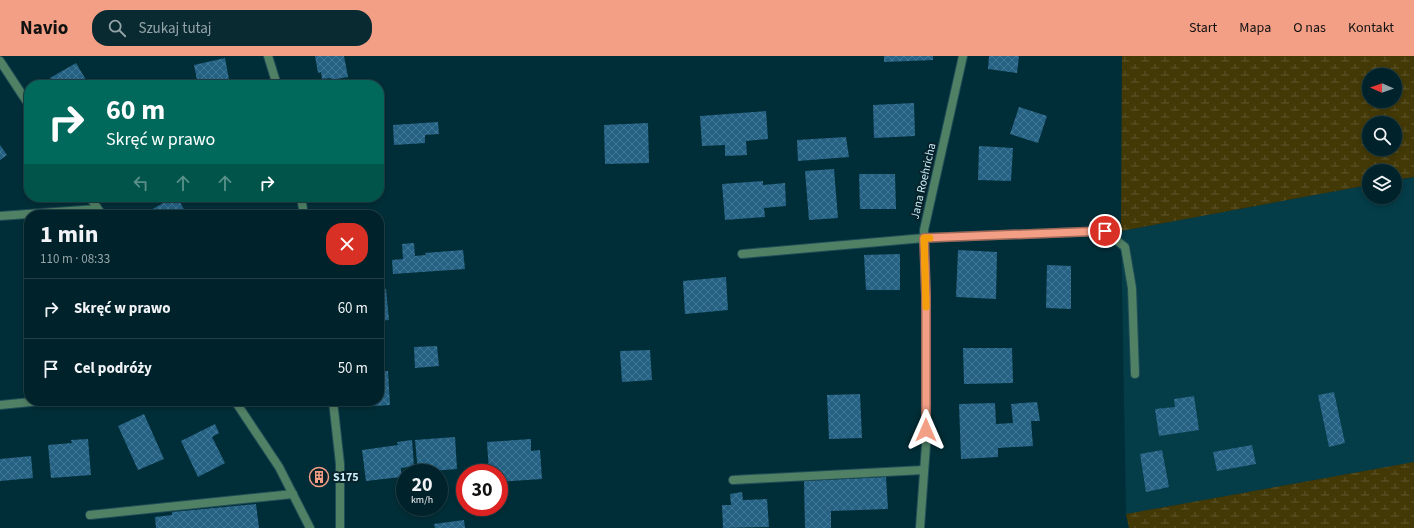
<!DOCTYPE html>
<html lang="pl">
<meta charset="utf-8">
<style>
:root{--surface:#00222a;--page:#0a2a32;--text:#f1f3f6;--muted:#95a4a8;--line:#223f47;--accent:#f39f86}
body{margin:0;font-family:"Source Sans 3",sans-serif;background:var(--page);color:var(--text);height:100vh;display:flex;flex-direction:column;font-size:15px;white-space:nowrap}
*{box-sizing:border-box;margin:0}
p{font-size:13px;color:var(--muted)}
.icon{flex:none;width:22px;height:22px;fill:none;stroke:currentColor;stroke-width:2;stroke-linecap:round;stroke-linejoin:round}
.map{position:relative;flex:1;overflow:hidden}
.details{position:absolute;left:24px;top:154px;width:360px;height:196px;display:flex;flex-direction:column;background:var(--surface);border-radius:16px;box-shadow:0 2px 6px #0003,0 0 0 1px var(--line)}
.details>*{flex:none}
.top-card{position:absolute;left:24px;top:24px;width:360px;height:122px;border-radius:16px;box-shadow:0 2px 6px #0003,0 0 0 1px var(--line);background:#00695c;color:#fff;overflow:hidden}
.needle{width:26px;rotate:272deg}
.fabs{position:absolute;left:1362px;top:12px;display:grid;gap:8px}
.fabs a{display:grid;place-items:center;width:40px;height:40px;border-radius:50%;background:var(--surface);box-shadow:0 2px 6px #0003,0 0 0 1px var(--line);font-size:20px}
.speed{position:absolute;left:396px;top:408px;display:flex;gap:8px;font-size:20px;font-weight:700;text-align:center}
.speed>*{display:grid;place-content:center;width:52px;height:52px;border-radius:50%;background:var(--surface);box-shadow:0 2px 6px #0003,0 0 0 1px var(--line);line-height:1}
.speed small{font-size:10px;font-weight:400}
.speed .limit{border:6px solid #d22;background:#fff;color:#111}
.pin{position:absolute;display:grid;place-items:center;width:34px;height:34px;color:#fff;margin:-17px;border:2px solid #fff;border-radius:50%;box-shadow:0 1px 4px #0007}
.me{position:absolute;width:44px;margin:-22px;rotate:0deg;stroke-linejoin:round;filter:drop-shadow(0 0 3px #0008)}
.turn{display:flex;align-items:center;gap:14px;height:84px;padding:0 16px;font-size:18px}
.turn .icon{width:52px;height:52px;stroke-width:2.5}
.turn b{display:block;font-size:28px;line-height:34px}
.lanes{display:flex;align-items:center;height:38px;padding:0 16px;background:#0003;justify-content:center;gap:20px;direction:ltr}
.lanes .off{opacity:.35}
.round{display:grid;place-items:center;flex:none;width:42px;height:42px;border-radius:16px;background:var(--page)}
.summary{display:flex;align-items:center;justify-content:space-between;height:68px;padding:0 16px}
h1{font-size:24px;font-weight:700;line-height:30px}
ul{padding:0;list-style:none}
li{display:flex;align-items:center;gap:12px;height:60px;padding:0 16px;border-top:1px solid var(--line)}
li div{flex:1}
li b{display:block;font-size:15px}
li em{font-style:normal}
header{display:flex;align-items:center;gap:24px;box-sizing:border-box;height:56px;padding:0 20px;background:var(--accent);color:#111}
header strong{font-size:19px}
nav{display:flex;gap:22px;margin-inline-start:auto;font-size:14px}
.search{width:280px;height:36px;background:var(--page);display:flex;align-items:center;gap:10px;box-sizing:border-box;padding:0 14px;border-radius:16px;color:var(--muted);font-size:15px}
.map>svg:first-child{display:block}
.built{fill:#043c47}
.wetland{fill:url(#wetland-marsh);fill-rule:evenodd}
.building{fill:url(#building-cross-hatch)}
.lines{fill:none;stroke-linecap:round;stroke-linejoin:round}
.service-casing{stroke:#204d57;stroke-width:10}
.minor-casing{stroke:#204d57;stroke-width:10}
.tertiary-casing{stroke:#204d57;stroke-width:10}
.service{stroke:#518165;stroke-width:8}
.minor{stroke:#518165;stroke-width:8}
.tertiary{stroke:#518165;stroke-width:8}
.route-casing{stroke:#9e6757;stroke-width:10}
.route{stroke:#f39f86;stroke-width:7}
.slow{stroke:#f59e0b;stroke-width:7}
.labels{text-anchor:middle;stroke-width:4;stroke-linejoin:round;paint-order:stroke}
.street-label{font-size:12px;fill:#c8edf8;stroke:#092229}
.poi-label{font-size:12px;font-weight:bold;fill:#c8edf8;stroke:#092229;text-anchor:start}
</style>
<header>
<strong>Navio</strong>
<div class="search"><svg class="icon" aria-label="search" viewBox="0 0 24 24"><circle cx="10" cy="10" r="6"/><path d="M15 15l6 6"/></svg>Szukaj tutaj</div>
<nav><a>Start</a><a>Mapa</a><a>O nas</a><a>Kontakt</a></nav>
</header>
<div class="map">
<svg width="1414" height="472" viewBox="0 0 1414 472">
<defs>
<pattern id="wetland-marsh" width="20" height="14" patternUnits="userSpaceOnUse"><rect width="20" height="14" fill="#433907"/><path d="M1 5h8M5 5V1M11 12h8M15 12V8" fill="none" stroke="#5d562c"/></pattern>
<pattern id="building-cross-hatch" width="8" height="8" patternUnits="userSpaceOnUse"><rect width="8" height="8" fill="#246183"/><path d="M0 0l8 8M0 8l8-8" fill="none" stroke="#427895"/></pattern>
</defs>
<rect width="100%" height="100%" fill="#002e38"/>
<!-- built -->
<path class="built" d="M1414,121V406L1126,458L1121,175L1369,129V141H1395V125Z"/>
<!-- wetland -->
<path class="wetland" d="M1122,0H1414V121L1395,124V115H1369V129L1121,175ZM1369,19H1395V45H1369ZM1369,67H1395V93H1369Z
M1414,406V472H1129L1126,458Z"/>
<!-- building -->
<path class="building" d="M315,0H344L348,21L331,24V22L322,23L321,16L318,17Z
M884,0H933V4L884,6Z
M989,0H1019L1017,17L988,13Z
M225,2L230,29H198L194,9Z
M76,7L89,29H54L50,22Z
M914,47L915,80L874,82L873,49Z
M1019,51L1047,60L1038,87L1010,78Z
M766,55L768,83L746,85L747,99L725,100V89L702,90L700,60Z
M438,66L439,78L425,79V87L394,89L393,69Z
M648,67L649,107L605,108L604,69Z
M846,81L849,101L798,105L797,84Z
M0,89L7,99L0,104Z
M979,90L1013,92L1011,125L978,124Z
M834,113L838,162L809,164L805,115Z
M859,118H895L896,153H860Z
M763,125V129L785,127L786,150L764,152L765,161L725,164L722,128Z
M174,141H177L187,159H151L149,155Z
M414,187L415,200L426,199L425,197L463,194L465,213L393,218L392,204L403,203L402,188Z
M958,194L997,196L996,243L956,241Z
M900,198V234H866L864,199Z
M1047,209L1071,210V253L1046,252Z
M726,221L728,254L685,258L683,225Z
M386,233L389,264L379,265V234Z
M437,290L439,310L415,312L414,291Z
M963,292H1012L1013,327L964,328Z
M650,294L652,324L622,326L620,295Z
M379,315H388L390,349L361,351L360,345H379Z
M1334,336L1345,387L1329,391L1318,339Z
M860,338L862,382L829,383L827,339Z
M1194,340L1199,374L1159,380L1155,353L1175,351L1174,343Z
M1037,346L1040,365H1031L1033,390L998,392V401L961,403L959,348L995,347L996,368L1013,367L1011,348Z
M144,358L164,403L138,414L118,370Z
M215,368L219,377L212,381L225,407L198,421L181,385Z
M455,381L457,413L418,416L415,384Z
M88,383L91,419L51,422L48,389L72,387L71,384Z
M531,383V395L540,394L542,423L499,426V417H489L487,386Z
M412,384L414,410L401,412V421L366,425L362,394L398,389L397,386Z
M1252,389L1256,408L1217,415L1213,396Z
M1162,394L1169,431L1146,436L1140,398Z
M31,400L33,422L0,425V403Z
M314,414H323L324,428L315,429Z
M886,421L888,453L831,455V472H805L804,425Z
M742,436L743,444L767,443L769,471L723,472L722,449H731L730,438Z
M256,448L259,472H156L155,461L172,459V456Z
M464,464L465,472H435L434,468Z"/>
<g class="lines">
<defs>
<path id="service" d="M0,160L97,153
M742,198L924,182L1105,175L1125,191L1132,232L1135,318
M733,424L923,414
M90,459L293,438"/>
<path id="minor" d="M268,0L277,29
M301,141L304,159
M333,345L340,408V472
M0,349L41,345
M920,472L926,389V240L924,174L963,0"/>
<path id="tertiary" d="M0,5L29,49
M90,141L102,159
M235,345L279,411L310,472"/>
</defs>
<!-- service casing -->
<use href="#service" class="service-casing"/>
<!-- minor casing -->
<use href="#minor" class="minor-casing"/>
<!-- tertiary casing -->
<use href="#tertiary" class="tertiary-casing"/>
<!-- service -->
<use href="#service" class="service"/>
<!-- minor -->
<use href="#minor" class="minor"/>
<!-- tertiary -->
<use href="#tertiary" class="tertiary"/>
</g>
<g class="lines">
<defs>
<path id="route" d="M926,374V240L924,182L1105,175"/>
</defs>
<!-- route casing -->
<use href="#route" class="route-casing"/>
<!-- route -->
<use href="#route" class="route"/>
<!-- slow -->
<path class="slow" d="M926,251L924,182H930"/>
</g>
<!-- icons -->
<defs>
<symbol id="building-ring" viewBox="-11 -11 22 22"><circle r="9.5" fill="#092229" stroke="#f39f86" stroke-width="1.5"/><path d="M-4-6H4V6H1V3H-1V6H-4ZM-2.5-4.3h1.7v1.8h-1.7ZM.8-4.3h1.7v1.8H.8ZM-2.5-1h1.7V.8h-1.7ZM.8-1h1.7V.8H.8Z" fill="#f39f86"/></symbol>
</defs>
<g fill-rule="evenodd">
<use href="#building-ring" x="308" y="410" width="22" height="22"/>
</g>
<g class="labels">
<!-- street labels -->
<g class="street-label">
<text transform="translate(923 125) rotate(-77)" y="4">Jana Roehricha</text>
</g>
<!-- poi labels -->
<g class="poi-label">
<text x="333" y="425">S175</text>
</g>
</g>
</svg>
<div class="fabs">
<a><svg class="needle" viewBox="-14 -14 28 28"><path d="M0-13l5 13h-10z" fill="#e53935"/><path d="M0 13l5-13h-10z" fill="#95a4a8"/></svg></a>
<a><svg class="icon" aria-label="search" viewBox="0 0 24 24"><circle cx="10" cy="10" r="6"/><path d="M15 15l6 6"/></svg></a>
<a><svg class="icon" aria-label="layers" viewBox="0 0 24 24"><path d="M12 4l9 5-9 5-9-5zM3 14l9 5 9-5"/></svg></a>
</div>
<div class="speed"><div>20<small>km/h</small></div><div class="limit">30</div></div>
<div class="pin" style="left:1105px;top:175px;background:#d93025"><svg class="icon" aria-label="arrive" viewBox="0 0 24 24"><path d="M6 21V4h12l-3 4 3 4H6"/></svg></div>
<svg class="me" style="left:926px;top:374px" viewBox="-20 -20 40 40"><path d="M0-17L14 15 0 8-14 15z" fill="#f39f86" stroke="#fff" stroke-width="4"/></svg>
<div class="top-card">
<div class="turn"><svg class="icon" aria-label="right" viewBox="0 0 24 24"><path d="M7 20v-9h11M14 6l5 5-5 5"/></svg><div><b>60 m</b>Skręć w prawo</div></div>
<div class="lanes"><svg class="icon off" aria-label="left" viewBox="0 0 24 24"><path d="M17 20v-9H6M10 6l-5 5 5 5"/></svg><svg class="icon off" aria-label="ahead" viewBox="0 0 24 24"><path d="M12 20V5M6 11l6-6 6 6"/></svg><svg class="icon off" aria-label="ahead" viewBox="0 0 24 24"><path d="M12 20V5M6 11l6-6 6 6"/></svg><svg class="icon" aria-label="right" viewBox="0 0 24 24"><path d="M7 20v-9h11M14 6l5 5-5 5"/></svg></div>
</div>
<section class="details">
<div class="summary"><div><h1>1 min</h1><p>110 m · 08:33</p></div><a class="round" style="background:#d93025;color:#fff"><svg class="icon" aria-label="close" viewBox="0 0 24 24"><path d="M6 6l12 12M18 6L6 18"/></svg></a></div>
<ul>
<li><svg class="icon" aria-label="right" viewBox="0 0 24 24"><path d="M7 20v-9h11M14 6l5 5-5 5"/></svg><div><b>Skręć w prawo</b></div><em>60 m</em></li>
<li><svg class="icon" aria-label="arrive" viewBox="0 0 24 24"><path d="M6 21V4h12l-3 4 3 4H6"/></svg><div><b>Cel podróży</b></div><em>50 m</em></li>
</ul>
</section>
</div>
